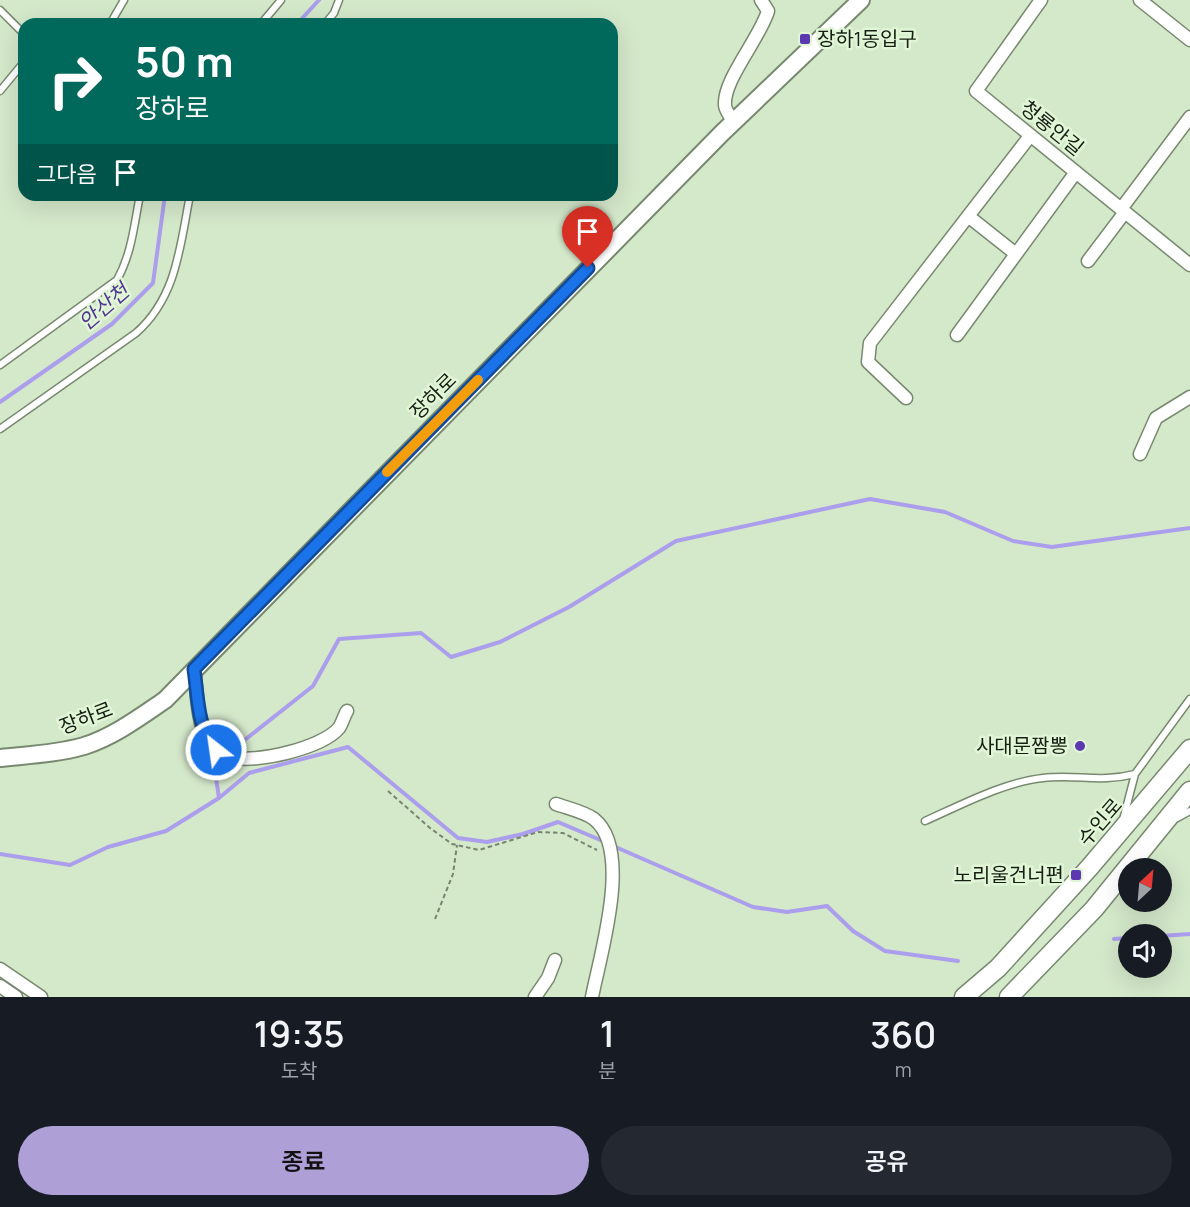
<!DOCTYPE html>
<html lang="ko">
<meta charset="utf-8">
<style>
:root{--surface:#171b24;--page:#242831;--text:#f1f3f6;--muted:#9ea1a6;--accent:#ae9fd7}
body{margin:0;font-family:Manrope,"Noto Sans KR",sans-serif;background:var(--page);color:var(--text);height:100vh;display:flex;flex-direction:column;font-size:22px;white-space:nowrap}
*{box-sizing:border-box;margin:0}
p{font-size:20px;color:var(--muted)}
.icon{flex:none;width:33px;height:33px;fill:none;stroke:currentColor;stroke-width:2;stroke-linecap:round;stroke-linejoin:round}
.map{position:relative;height:997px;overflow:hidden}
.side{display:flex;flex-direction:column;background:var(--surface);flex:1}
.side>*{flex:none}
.guide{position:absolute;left:18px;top:18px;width:600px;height:183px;border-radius:18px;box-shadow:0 6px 24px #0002;background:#00695c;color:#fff;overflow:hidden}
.needle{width:39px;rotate:26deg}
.fabs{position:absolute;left:1118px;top:858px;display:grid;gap:12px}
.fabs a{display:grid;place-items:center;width:54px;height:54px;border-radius:50%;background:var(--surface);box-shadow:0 6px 24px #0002;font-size:30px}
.pin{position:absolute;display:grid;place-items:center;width:51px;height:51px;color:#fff;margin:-62px -26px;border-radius:50% 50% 50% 0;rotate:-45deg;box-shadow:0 0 6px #0007}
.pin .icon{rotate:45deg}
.me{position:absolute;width:66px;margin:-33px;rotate:330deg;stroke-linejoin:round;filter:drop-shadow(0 0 4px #0008)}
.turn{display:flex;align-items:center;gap:21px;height:126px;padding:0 18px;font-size:27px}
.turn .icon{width:78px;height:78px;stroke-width:2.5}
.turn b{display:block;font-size:42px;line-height:51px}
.then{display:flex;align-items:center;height:57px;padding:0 18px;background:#0003;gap:12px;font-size:22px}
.eta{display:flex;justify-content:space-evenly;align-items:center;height:102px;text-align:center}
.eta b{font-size:36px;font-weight:600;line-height:42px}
.primary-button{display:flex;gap:12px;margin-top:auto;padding:12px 18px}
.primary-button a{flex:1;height:69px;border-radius:36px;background:var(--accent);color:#111;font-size:24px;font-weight:600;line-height:69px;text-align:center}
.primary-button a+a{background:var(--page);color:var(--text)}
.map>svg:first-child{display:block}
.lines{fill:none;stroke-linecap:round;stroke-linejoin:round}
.stream{stroke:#ab9eec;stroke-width:4}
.lane-casing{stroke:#77896e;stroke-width:9}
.street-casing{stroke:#77896e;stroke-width:15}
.secondary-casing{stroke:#77896e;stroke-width:20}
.primary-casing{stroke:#77896e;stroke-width:21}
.path{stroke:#778570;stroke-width:2;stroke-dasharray:4.5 3;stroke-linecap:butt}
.lane{stroke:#fff;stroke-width:6}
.street{stroke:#fff;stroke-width:12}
.secondary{stroke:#fff;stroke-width:16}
.primary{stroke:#fff;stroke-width:18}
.route-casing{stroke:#114b97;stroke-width:15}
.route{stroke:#1a73e8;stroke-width:10}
.slow{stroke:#f59e0b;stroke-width:10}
.poi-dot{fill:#5d39b1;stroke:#e1f6d7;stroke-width:2}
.labels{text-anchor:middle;stroke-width:5;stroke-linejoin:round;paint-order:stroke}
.poi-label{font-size:20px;fill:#171e13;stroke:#e1f6d7;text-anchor:end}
.street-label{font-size:20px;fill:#171e13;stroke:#e1f6d7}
.water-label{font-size:21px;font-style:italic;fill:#503892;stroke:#e1f6d7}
</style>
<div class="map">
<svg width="1190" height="997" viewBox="0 0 1190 997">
<rect width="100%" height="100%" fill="#d4e8ca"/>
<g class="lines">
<!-- stream -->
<path class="stream" d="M297,24L319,0
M0,402L112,324L153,283L165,195
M219,798L215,771L237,746L313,686L339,639L421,633L451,657L500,642L569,607L676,541L870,499L945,512L1013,541L1052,547L1190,528
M611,845L753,907L787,912L827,906L853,931L885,951L958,961
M0,854L70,865L108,847L166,831L219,798L249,773L348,747L458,838L487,842L523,834L558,822L605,842
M1161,936L1190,934
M1114,939L1128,938"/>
<defs>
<path id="lane" d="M0,10L24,34
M110,24L124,0
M261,24L281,0
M325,24L334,13L339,0
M0,91L24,62
M0,365L117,280C132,253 134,225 140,195
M0,429L136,333C177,297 180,246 190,195
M1177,818L1190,811
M1123,820L1135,774L1190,699
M925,821C961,805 1004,782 1043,778C1076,774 1100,783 1135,774"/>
<path id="street" d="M1041,0L976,91L1190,265
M1140,0L1190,40
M733,122C731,117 725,110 725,105C723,80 760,38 768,11L761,0
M1121,209L1190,117
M968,216L1016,254
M1088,261L1125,212
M957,335L1076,172
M906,398L868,362L870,343L1030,136
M1140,454L1156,418L1190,397
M194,669C197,690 197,724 208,741C213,749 222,755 231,757C255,764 322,748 339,728C342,724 344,716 347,711
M556,804C567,808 585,812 594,819C633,850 600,955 592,997
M0,969L41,997
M0,986L16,997
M535,997L548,978L555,960"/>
<path id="secondary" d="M0,758C28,755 56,754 84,746C113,737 140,717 165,700L722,133L861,0"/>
<path id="primary" d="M964,997L998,968L1089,868L1190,749
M1009,997L1094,909L1190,791"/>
</defs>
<!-- lane casing -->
<use href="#lane" class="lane-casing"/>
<!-- street casing -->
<use href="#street" class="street-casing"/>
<!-- secondary casing -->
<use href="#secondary" class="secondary-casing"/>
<!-- primary casing -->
<use href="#primary" class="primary-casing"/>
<!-- path -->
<path class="path" d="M388,791L430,828L452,844L479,850L538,832L563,833L597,850
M435,919L453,874L457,845"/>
<!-- lane -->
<use href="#lane" class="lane"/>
<!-- street -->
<use href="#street" class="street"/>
<!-- secondary -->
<use href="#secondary" class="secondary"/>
<!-- primary -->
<use href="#primary" class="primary"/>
</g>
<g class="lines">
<defs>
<path id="route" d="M216,750C197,728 198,697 194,669L588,268"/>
</defs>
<!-- route casing -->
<use href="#route" class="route-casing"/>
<!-- route -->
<use href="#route" class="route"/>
<!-- slow -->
<path class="slow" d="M387,472L478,380"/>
</g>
<!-- markers -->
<g class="poi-dot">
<rect x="799" y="33" width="12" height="12" rx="3"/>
<circle cx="1080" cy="746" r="6"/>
<rect x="1070" y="869" width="12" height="12" rx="3"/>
</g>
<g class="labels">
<!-- poi labels -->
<g class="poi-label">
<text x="817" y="46" text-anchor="start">장하1동입구</text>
<text x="1068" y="753">사대문짬뽕</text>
<text x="1064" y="882">노리울건너편</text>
</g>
<!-- street labels -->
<g class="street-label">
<text transform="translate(1052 128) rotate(39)" y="7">청룡안길</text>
<text transform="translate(433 396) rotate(-45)" y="7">장하로</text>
<text transform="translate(86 718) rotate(-21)" y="7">장하로</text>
<text transform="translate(1100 822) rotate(-49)" y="7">수인로</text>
</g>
<!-- water labels -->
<g class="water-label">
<text transform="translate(104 307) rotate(-41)" y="7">안산천</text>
</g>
</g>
</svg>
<div class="fabs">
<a><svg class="needle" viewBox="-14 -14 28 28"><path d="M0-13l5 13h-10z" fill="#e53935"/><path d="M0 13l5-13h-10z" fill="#9ea1a6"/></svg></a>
<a><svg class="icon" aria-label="sound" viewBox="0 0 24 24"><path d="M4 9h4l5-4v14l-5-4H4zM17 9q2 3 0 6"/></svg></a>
</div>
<div class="pin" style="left:588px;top:268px;background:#d93025"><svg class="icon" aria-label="arrive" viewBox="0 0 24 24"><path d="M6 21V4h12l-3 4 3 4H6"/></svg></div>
<svg class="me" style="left:216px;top:750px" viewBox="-20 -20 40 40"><circle r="17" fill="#1a73e8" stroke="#fff" stroke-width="3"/><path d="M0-11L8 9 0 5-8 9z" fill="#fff"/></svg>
<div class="guide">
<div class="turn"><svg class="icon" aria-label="right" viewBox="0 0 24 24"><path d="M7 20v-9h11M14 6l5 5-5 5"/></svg><div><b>50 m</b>장하로</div></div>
<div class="then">그다음<svg class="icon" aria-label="arrive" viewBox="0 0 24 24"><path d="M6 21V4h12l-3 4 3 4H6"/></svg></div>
</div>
</div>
<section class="side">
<div class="eta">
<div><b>19:35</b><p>도착</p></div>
<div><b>1</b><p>분</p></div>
<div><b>360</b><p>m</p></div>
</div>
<div class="primary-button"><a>종료</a><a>공유</a></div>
</section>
